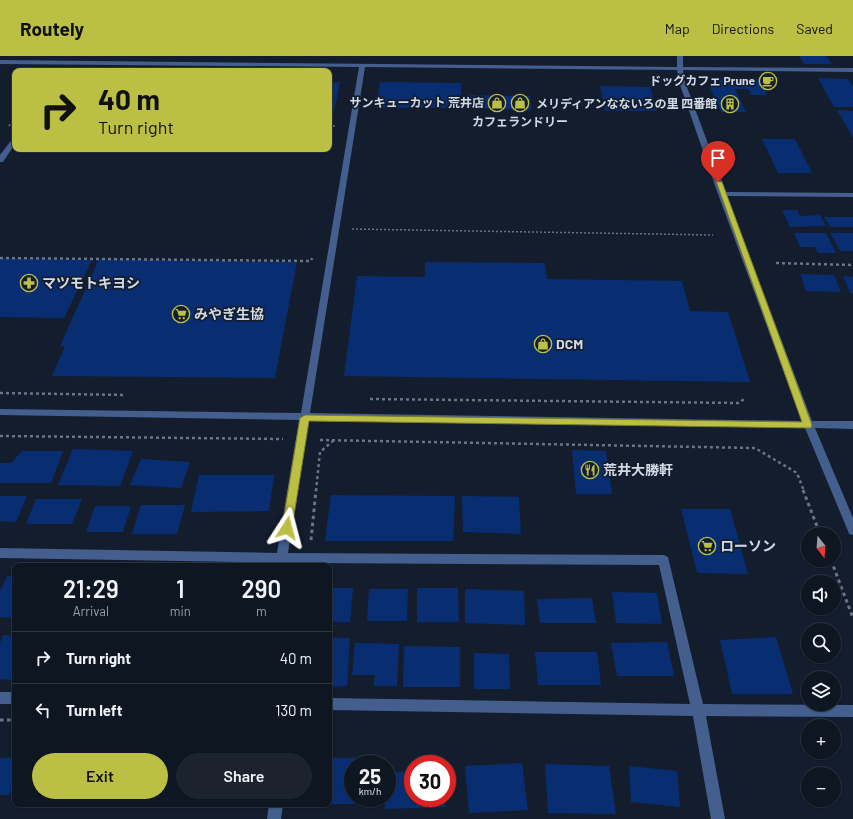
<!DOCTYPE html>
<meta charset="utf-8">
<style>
:root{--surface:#0e1622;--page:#1c232f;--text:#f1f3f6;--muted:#9b9fa5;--line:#2e3540;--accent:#bbc044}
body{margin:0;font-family:Barlow,"Noto Sans JP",sans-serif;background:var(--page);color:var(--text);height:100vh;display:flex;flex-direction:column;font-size:15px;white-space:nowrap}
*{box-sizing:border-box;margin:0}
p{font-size:13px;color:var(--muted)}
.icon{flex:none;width:22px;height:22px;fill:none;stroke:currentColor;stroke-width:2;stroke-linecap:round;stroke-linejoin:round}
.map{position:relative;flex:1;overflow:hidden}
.side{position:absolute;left:12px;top:507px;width:320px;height:244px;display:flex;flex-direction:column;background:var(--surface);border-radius:8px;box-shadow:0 1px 3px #0004,0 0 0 1px var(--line)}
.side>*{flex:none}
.guide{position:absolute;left:12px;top:12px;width:320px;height:84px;border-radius:8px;box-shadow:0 1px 3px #0004,0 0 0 1px var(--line);background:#bbc044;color:#111;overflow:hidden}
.needle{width:26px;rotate:163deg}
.tools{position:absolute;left:801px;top:471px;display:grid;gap:8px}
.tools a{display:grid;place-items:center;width:40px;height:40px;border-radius:50%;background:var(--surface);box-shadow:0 1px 3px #0004,0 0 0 1px var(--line);font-size:20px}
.speed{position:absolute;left:344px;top:699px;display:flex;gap:8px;font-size:20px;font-weight:700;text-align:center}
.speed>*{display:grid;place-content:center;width:52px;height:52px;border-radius:50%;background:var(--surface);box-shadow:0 1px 3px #0004,0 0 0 1px var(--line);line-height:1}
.speed small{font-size:10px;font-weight:400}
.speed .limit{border:6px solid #d22;background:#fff;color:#111}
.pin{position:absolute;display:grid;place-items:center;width:34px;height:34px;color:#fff;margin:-41px -17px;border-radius:50% 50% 50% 0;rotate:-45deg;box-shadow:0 0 4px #0007}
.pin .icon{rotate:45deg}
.me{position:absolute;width:44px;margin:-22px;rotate:9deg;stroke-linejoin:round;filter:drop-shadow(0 0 3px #0008)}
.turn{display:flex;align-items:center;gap:14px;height:84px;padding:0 20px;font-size:18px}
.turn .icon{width:52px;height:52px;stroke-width:2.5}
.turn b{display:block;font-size:28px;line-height:34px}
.eta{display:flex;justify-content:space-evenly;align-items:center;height:68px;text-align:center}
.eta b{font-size:24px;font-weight:600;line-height:28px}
.action{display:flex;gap:8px;margin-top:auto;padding:8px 20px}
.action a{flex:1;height:46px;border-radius:24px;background:var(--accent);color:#111;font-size:16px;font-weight:600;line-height:46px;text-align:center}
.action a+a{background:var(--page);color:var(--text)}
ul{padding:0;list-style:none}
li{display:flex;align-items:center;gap:12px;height:52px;padding:0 20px;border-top:1px solid var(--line)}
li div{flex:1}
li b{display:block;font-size:15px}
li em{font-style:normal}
header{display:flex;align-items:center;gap:24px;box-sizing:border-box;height:56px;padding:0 20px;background:var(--accent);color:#111}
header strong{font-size:19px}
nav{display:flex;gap:22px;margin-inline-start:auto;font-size:14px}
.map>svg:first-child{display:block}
.building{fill:#082e71}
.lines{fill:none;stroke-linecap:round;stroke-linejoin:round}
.path-far2{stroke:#6b7483;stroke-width:1.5;stroke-dasharray:2 2;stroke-linecap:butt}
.path-far1{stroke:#6b7483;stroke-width:2.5;stroke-dasharray:3 3;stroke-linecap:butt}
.path{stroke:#6b7483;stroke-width:3;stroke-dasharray:3.5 3.5;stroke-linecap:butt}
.minor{fill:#445e8e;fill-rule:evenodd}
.route{fill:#bbc044;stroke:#7a7d2c}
.labels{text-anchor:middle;stroke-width:3.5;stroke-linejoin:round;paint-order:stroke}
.far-poi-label{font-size:12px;font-weight:bold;fill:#d2dae6;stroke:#131d2e;text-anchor:end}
.poi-label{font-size:14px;font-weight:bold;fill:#d2dae6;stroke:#131d2e;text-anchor:start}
</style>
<header>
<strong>Routely</strong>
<nav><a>Map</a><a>Directions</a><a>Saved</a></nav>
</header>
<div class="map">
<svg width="853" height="763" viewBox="0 0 853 763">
<rect width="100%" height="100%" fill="#131d2e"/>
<!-- building -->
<path class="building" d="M799,0H826L832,8H804Z
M717,22L763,23L768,32H764L767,39H751L748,33H735L746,56H721L710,31H721Z
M818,22L848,23L853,30V51H834Z
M329,26H340L332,66H329Z
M380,26L461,27V52H376Z
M600,30L650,31L657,55H605Z
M467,39L530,40L531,54L466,52Z
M837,54L853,55V82Z
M762,83H795L812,117H778Z
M782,154H797L800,160L820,159L826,170L790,171Z
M824,161H853V171H830Z
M794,177H826L836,197H818L815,191H800Z
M830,177H853V195H840Z
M0,202L92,204L64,262L0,261Z
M99,203L297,206L275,322L52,320L65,290H60Z
M425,206L545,207L547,223L682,225L690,255L728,256L750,326L344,320L357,220L425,221Z
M800,218L834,219L841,236L806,235Z
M843,220L853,221V237H850Z
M73,393L133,395L120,430L58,429Z
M572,394L606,395L612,438H576Z
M22,395H63L51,427H0V407H11Z
M141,403L190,406L181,432L130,429Z
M199,419H274L269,455L191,456Z
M331,439L455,440L453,485H325Z
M0,440H27L16,466L0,465Z
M462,440L519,441L521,478L463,476Z
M36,443H82L72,468H26Z
M141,449H185L177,478H132Z
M95,450H131L123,476H86Z
M681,453H730L748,518L697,517Z
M7,520L15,521V562L0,561V536Z
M329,532H353L350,566H329Z
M417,532H458L459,566H417Z
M369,533H408L407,565H367Z
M465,533L524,535L525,569L465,567Z
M612,536L657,537L662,568L616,567Z
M592,542L596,567H540L537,543Z
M3,579L15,580V624L0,623V587Z
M776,581L793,638H732L720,584Z
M329,582H350L347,630L329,631Z
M667,586L674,620H617L611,587Z
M355,587L399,588L397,630H374L375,619H352Z
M404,590L460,591V631H403Z
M535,596H597L601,629H538Z
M474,597L509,598L510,633H474Z
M0,702H15V722L9,739H0Z
M329,702H368V708H353V742H366L365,748H329Z
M522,707L528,754L469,757L465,710Z
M545,708L609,710L616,758L548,757Z
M629,710L677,715L680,751L631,746Z
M387,716H413V742H445V751L385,753V742H387Z"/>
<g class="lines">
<!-- path-far2 -->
<path class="path-far2" d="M9,70L15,62
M329,70H335
M352,173L713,179"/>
<!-- path-far1 -->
<path class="path-far1" d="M0,202L311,205L312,202
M776,207L853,209
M0,337L126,339
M370,343L739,347L745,342
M0,380L283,383
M320,384L755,392L797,417L804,435
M316,435L320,396L334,384"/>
<!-- path -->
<path class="path" d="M803,434L820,478
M311,484L316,434
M831,504L853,562
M0,664H15"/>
<!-- minor -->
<path class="minor" d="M677,0H683V11L853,12V16L683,14L685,26L726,136L853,137V141L727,140L812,365H853V373L815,372L853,462V479L849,478L848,475L805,372L309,364L288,497L664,499L668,501L703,648L853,649V661L706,660L725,763H711L693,660L329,654V642L690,648L659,509L309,507L0,502V492L277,497L299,364L0,359V353L301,357L359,11L0,8V4L677,11ZM365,11L677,14L679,26L718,138L802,365L310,357Z
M15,81V88L3,106H0V99L13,82Z
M0,636H15V648H0Z
M269,748H283L281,763H267Z"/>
</g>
<!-- route -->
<path class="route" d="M716,125L722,126L812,369L811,372L309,365L292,472L287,476L283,475L282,472L300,362L305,359L802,366Z"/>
<!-- icons -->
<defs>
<symbol id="cafe-ring" viewBox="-11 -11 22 22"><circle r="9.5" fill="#131d2e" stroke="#bbc044" stroke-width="1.5"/><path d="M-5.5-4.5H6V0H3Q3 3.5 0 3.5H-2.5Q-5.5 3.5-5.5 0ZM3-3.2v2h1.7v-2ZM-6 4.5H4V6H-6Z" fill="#bbc044"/></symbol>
<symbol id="shop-ring" viewBox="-11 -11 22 22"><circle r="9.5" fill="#131d2e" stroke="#bbc044" stroke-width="1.5"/><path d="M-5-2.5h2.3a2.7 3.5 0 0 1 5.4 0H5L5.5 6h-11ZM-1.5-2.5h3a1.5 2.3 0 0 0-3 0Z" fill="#bbc044"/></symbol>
<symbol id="building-ring" viewBox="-11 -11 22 22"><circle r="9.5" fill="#131d2e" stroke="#bbc044" stroke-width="1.5"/><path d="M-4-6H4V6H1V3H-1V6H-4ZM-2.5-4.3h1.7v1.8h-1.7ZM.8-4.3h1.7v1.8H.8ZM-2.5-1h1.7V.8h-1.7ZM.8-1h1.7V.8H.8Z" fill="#bbc044"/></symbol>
<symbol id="pharmacy-ring" viewBox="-11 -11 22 22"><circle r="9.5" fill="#131d2e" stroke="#bbc044" stroke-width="1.5"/><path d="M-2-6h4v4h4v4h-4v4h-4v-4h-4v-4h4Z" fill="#bbc044"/></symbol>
<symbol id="supermarket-ring" viewBox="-11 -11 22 22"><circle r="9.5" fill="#131d2e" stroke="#bbc044" stroke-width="1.5"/><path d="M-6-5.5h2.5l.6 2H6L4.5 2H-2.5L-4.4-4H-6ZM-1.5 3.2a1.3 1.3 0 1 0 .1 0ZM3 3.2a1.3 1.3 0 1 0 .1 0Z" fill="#bbc044"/></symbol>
<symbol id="restaurant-ring" viewBox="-11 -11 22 22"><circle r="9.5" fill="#131d2e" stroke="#bbc044" stroke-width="1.5"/><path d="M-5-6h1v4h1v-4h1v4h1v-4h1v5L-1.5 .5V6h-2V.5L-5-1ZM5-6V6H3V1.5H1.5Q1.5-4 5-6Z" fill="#bbc044"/></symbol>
</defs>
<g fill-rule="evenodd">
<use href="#cafe-ring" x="758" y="15" width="20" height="20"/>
<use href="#shop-ring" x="487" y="37" width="20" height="20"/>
<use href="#shop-ring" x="510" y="37" width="20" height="20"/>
<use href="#building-ring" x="720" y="38" width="20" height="20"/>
<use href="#pharmacy-ring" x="19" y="217" width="20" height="20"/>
<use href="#supermarket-ring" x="171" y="248" width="20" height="20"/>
<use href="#shop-ring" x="533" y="278" width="20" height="20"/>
<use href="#restaurant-ring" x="580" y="404" width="20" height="20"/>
<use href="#supermarket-ring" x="697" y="480" width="20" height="20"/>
</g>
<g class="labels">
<!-- far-poi labels -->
<g class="far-poi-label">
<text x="755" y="29">ドッグカフェ Prune</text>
<text x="484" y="51">サンキューカット 荒井店</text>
<text x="717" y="52">メリディアンなないろの里 四番館</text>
<text x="520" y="70" text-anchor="middle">カフェランドリー</text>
</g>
<!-- poi labels -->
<g class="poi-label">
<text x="42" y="232">マツモトキヨシ</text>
<text x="194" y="263">みやぎ生協</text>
<text x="556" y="293">DCM</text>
<text x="603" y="419">荒井大勝軒</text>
<text x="720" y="495">ローソン</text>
</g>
</g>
</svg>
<div class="tools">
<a><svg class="needle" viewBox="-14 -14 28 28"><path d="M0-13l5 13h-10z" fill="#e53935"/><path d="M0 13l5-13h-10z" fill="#9b9fa5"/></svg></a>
<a><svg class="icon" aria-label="sound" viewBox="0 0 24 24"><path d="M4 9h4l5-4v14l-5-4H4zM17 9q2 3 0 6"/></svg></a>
<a><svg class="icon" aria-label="search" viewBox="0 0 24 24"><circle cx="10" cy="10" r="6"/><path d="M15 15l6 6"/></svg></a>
<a><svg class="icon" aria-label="layers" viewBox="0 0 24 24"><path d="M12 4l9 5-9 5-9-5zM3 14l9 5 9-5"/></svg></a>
<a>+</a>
<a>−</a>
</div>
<div class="speed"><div>25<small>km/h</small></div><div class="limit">30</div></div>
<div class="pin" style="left:718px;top:126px;background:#d93025"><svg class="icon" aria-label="arrive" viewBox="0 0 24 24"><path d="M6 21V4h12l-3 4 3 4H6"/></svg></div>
<svg class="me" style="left:287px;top:472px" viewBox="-20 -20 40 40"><path d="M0-17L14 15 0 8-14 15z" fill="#bbc044" stroke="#fff" stroke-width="4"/></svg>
<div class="guide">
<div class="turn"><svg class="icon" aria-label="right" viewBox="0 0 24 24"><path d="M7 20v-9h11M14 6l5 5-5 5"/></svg><div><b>40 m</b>Turn right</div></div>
</div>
<section class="side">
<div class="eta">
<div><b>21:29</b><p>Arrival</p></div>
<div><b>1</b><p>min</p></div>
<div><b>290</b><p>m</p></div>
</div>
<ul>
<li><svg class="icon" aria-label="right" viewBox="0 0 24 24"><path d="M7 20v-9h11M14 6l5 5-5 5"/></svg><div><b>Turn right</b></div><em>40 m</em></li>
<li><svg class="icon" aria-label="left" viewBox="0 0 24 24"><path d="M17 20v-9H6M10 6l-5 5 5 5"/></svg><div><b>Turn left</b></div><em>130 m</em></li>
</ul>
<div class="action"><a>Exit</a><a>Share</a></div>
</section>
</div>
